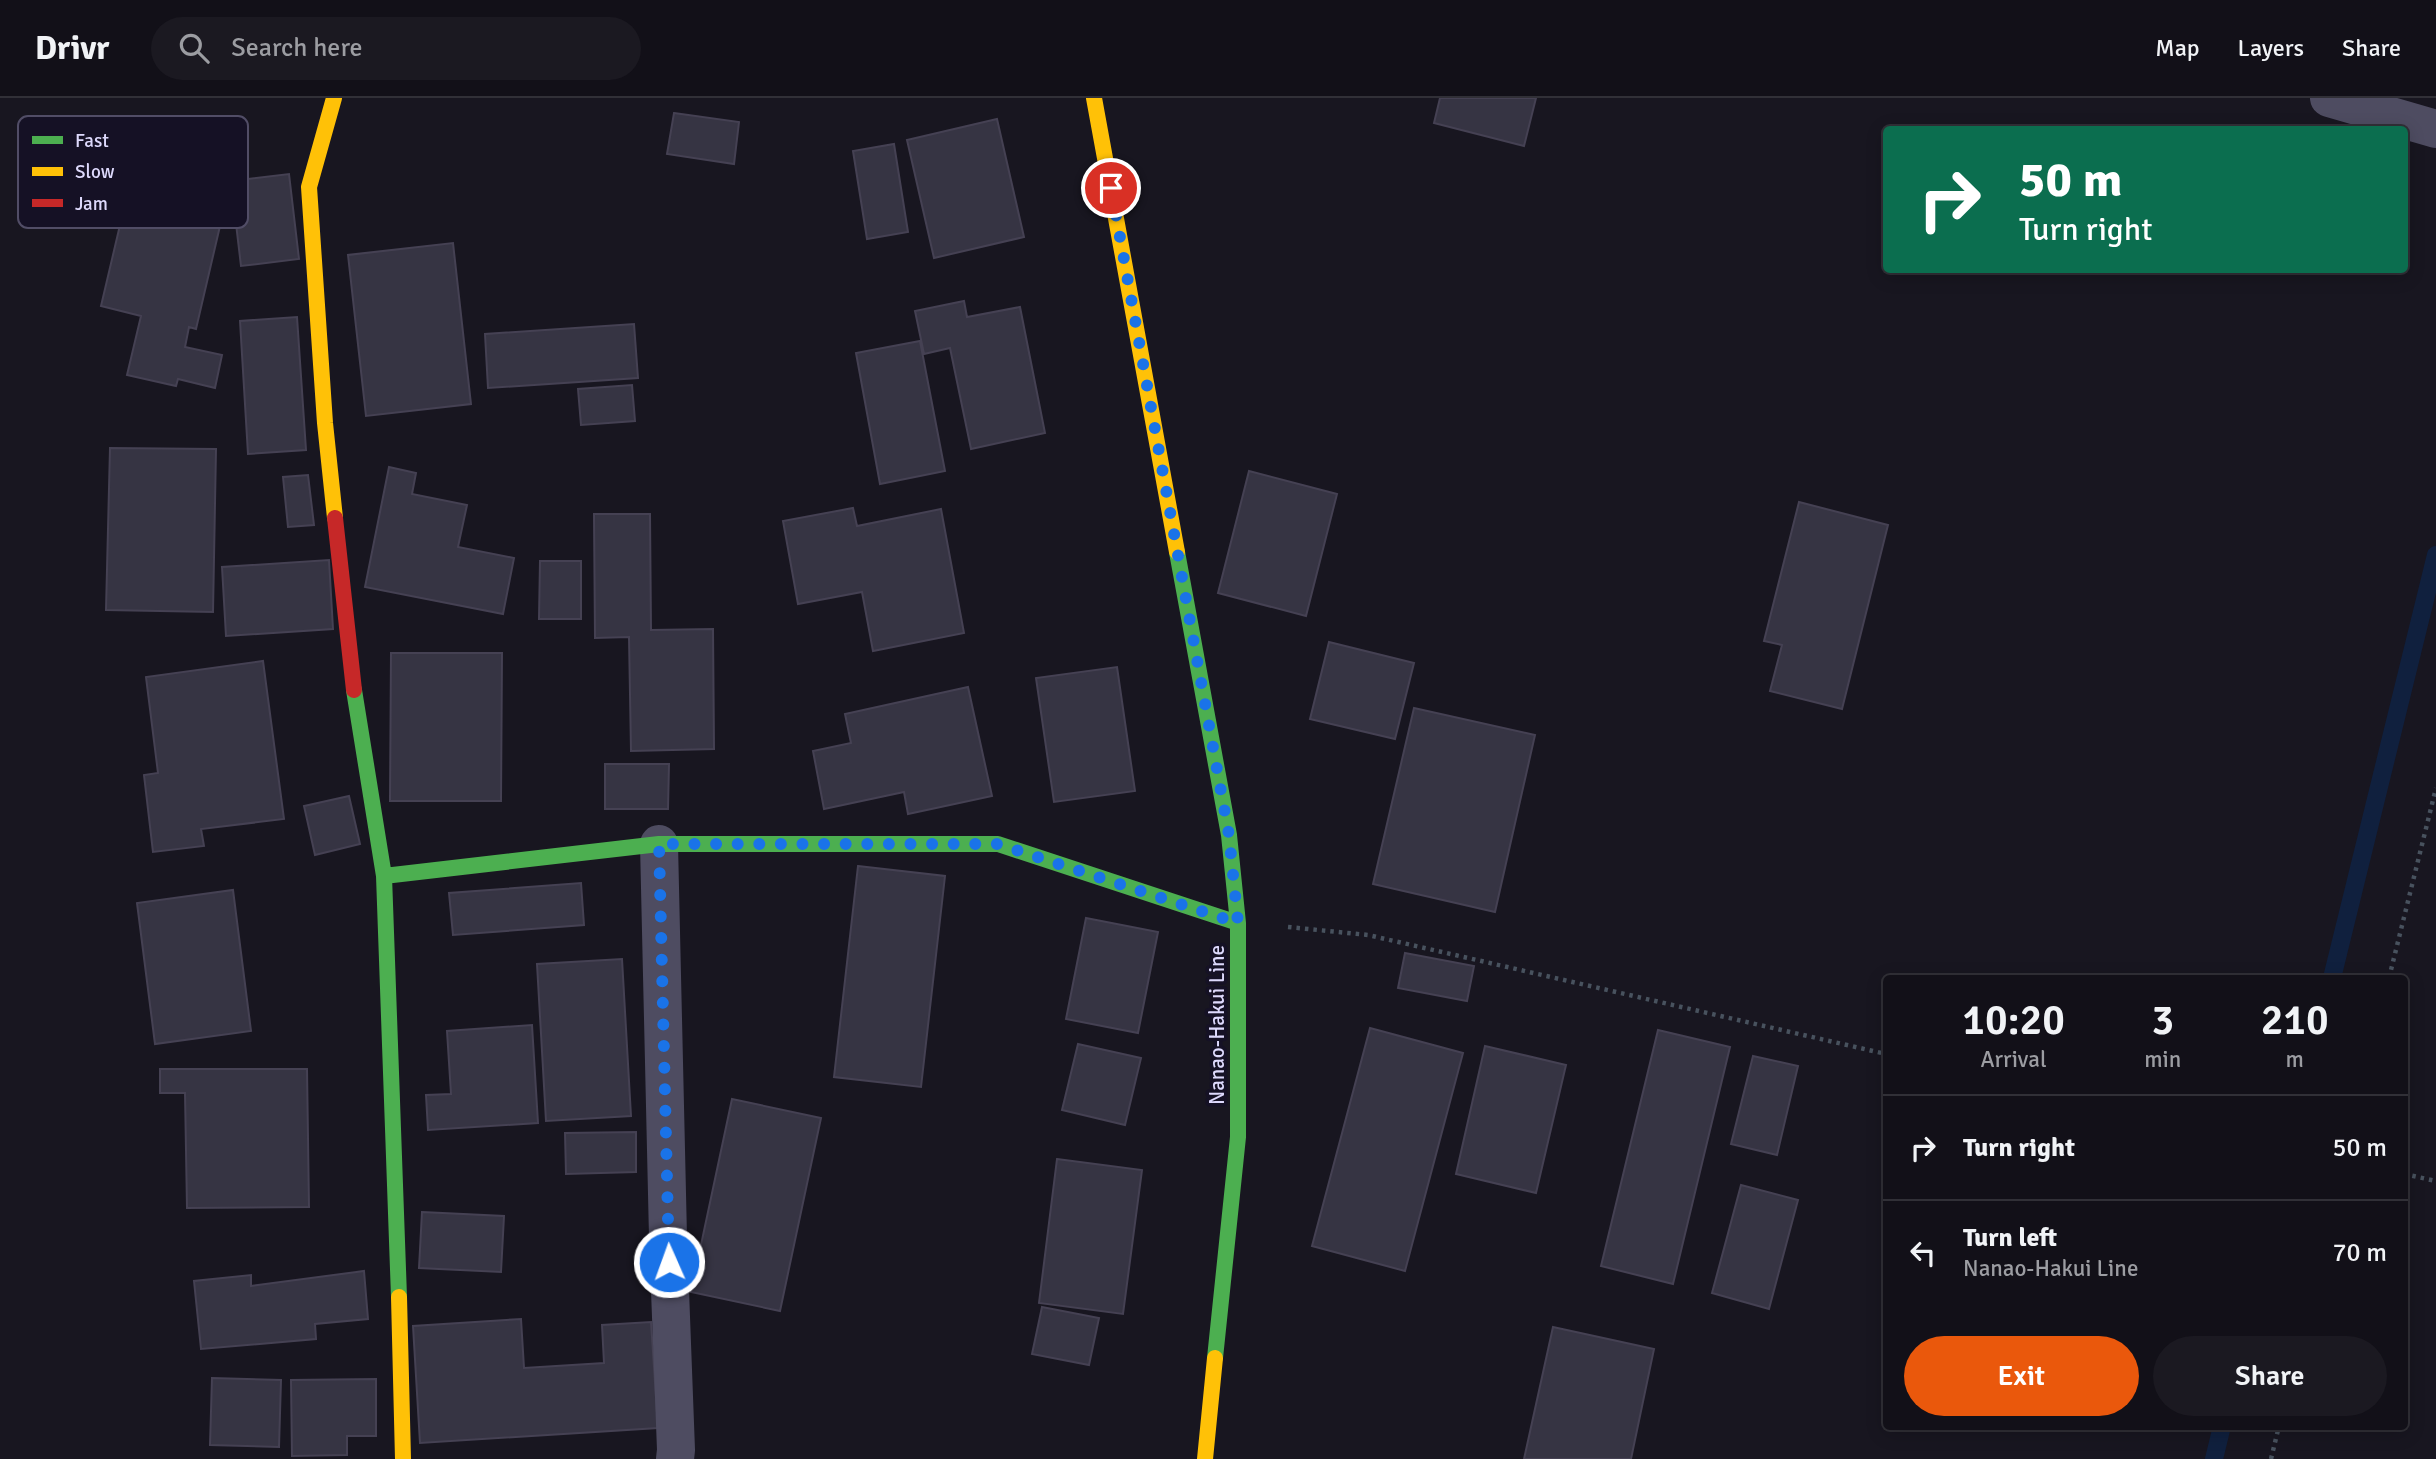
<!DOCTYPE html>
<style>
:root{--surface:#121018;--page:#1b1921;--text:#f1f3f6;--muted:#9c9da2;--line:#313037;--accent:#ea580c}
body{margin:0;font-family:Signika,sans-serif;background:var(--page);color:var(--text);height:100vh;display:flex;flex-direction:column;font-size:26px;white-space:nowrap}
*{box-sizing:border-box;margin:0}
p{font-size:23px;color:var(--muted)}
.icon{flex:none;width:38px;height:38px;fill:none;stroke:currentColor;stroke-width:2;stroke-linecap:round;stroke-linejoin:round}
.map{position:relative;flex:1;overflow:hidden}
.sheet{position:absolute;left:1883px;top:877px;width:525px;height:455px;display:flex;flex-direction:column;background:var(--surface);border-radius:7px;box-shadow:0 4px 18px #0003,0 0 0 2px var(--line)}
.sheet>*{flex:none}
.banner{position:absolute;left:1883px;top:28px;width:525px;height:147px;border-radius:7px;box-shadow:0 4px 18px #0003,0 0 0 2px var(--line);background:#0b6e4f;color:#fff;overflow:hidden}
.pin{position:absolute;display:grid;place-items:center;width:60px;height:60px;color:#fff;margin:-30px;border:4px solid #fff;border-radius:50%;box-shadow:0 2px 7px #0007}
.me{position:absolute;width:77px;margin:-38px;rotate:358deg;stroke-linejoin:round;filter:drop-shadow(0 0 5px #0008)}
.turn{display:flex;align-items:center;gap:24px;height:147px;padding:0 21px;font-size:32px}
.turn .icon{width:91px;height:91px;stroke-width:2.5}
.turn b{display:block;font-size:49px;line-height:60px}
.eta{display:flex;justify-content:space-evenly;align-items:center;height:119px;text-align:center}
.eta b{font-size:42px;font-weight:600;line-height:49px}
.cta{display:flex;gap:14px;margin-top:auto;padding:14px 21px}
.cta a{flex:1;height:80px;border-radius:42px;background:var(--accent);color:#fff;font-size:28px;font-weight:600;line-height:80px;text-align:center}
.cta a+a{background:var(--page);color:var(--text)}
ul{padding:0;list-style:none}
li{display:flex;align-items:center;gap:21px;height:105px;padding:0 21px;border-top:2px solid var(--line)}
li div{flex:1}
li b{display:block;font-size:26px}
li em{font-style:normal}
header{display:flex;align-items:center;gap:42px;box-sizing:border-box;height:98px;padding:0 35px;background:var(--surface);border-bottom:2px solid var(--line)}
header strong{font-size:33px}
nav{display:flex;gap:38px;margin-inline-start:auto;font-size:24px}
.search{width:490px;height:63px;background:var(--page);display:flex;align-items:center;gap:18px;box-sizing:border-box;padding:0 24px;border-radius:38px;color:var(--muted);font-size:26px}
.map>svg:first-child{display:block}
.lines{fill:none;stroke-linecap:round;stroke-linejoin:round}
.stream{stroke:#10203e;stroke-width:18}
.building{fill:#363443;stroke:#454153;stroke-width:2}
.path{stroke:#48525e;stroke-width:4.5;stroke-dasharray:3.5 5;stroke-linecap:butt}
.street{stroke:#4e4c61;stroke-width:38}
.fast{stroke:#4caf50;stroke-width:16}
.slow{stroke:#ffc107;stroke-width:16}
.jam{stroke:#c62828;stroke-width:16}
.route{stroke:#1a73e8;stroke-width:12;stroke-dasharray:0 21.6}
.labels{text-anchor:middle;stroke-width:7;stroke-linejoin:round;paint-order:stroke}
.street-label{font-size:21px;fill:#ddd9fc;stroke:#151125}
.key{fill:#151125;stroke:#514d66;stroke-width:2}
.key-label{font-size:19px;fill:#ddd9fc}
</style>
<header>
<strong>Drivr</strong>
<div class="search"><svg class="icon" aria-label="search" viewBox="0 0 24 24"><circle cx="10" cy="10" r="6"/><path d="M15 15l6 6"/></svg>Search here</div>
<nav><a>Map</a><a>Layers</a><a>Share</a></nav>
</header>
<div class="map">
<svg width="2436" height="1361" viewBox="0 0 2436 1361">
<rect width="100%" height="100%" fill="#181620"/>
<g class="lines">
<!-- stream -->
<path class="stream" d="M2332,880L2436,457
M2214,1361L2222,1328"/>
</g>
<!-- building -->
<path class="building" d="M1440,0H1536L1524,48L1434,25Z
M674,15L739,24L734,66L667,56Z
M997,21L1024,139L934,160L907,42Z
M894,46L908,134L867,141L853,53Z
M162,70L228,86L225,98H227L196,231L189,229L185,249L222,257L215,290L178,281L176,288L127,277L141,218L101,208L132,76L159,82Z
M289,76L299,161L241,168L231,83Z
M453,145L471,306L366,318L348,157Z
M964,203L967,219L1020,209L1045,335L971,351L950,250L924,256L915,213Z
M297,219L306,352L248,356L240,223Z
M634,226L638,280L488,290L485,236Z
M920,243L945,373L880,386L856,255Z
M632,287L635,323L581,327L578,291Z
M110,350L216,351L213,514L106,512Z
M389,369L416,375L412,396L467,407L458,449L514,460L503,516L365,489Z
M1249,373L1337,396L1306,518L1218,495Z
M308,377L314,427L288,429L283,379Z
M1799,404L1888,427L1842,611L1770,593L1782,547L1764,543Z
M853,410L857,428L941,411L964,535L873,553L862,494L798,506L783,423Z
M594,416H650L651,532L713,531L714,651L631,653L629,539L595,540Z
M329,462L333,531L226,538L222,469Z
M540,463H581V521H539Z
M1329,544L1414,565L1395,641L1310,621Z
M391,555H502L501,703H390Z
M263,563L284,721L201,731L204,748L153,754L144,677L158,675L146,579Z
M1117,569L1135,693L1054,704L1036,580Z
M968,589L992,698L908,716L904,694L824,711L813,653L851,645L845,616Z
M1414,610L1535,637L1495,814L1373,786Z
M605,666H669L668,711H605Z
M349,698L360,746L315,757L304,708Z
M858,768L945,778L921,989L834,979Z
M581,785L584,827L453,837L449,795Z
M233,792L251,933L155,946L137,805Z
M1086,820L1158,834L1138,935L1066,921Z
M1405,855L1474,868L1467,903L1398,890Z
M622,861L631,1018L546,1023L537,866Z
M532,927L538,1025L428,1032L426,997L451,996L447,933Z
M1370,930L1463,955L1405,1173L1312,1148Z
M1658,932L1730,949L1673,1186L1601,1168Z
M1078,946L1141,960L1125,1027L1062,1012Z
M1485,948L1566,967L1536,1095L1456,1076Z
M1753,958L1798,968L1777,1057L1731,1046Z
M160,971H307L309,1109L187,1110L185,995H160Z
M732,1001L821,1020L780,1213L691,1194Z
M636,1034V1074L566,1076L565,1035Z
M1057,1061L1142,1072L1123,1216L1039,1205Z
M1741,1087L1798,1102L1769,1211L1712,1195Z
M422,1114L504,1118L501,1174L419,1170Z
M364,1173L368,1221L315,1226L316,1241L201,1251L194,1183L251,1177V1188Z
M1042,1209L1099,1220L1089,1267L1032,1256Z
M521,1221L524,1270L604,1265L602,1227L651,1224L658,1330L420,1345L413,1228Z
M1553,1229L1654,1251L1631,1361H1524Z
M212,1280L281,1282L279,1349L210,1347Z
M376,1281V1338H347V1357L292,1358L291,1282Z"/>
<g class="lines">
<!-- path -->
<path class="path" d="M1288,829L1368,837L1886,956
M2389,880L2436,690
M2404,1076L2436,1083
M2271,1361L2279,1328"/>
<!-- street -->
<path class="street" d="M2329,0L2436,31
M659,746L668,1139L676,1352L675,1361"/>
<!-- fast -->
<path class="fast" d="M1177,454L1229,737L1238,825V1039L1215,1260
M354,592L384,778L399,1199
M384,778L659,746H998L1238,825"/>
<!-- slow -->
<path class="slow" d="M334,0L309,89L325,325L335,420
M1094,0L1177,454
M399,1199L403,1361
M1205,1361L1215,1260"/>
<!-- jam -->
<path class="jam" d="M335,420L354,592"/>
</g>
<g class="lines">
<!-- route -->
<path class="route" d="M669,1164L659,746H998L1238,825L1229,737L1111,90"/>
</g>
<g class="labels">
<!-- street labels -->
<g class="street-label">
<text transform="translate(1217 927) rotate(-90)" y="7">Nanao-Hakui Line</text>
</g>
</g>
<!-- legend -->
<rect x="18" y="18" width="230" height="112" rx="10" class="key"/>
<rect x="32" y="38" width="31" height="8" fill="#4caf50"/>
<rect x="32" y="69" width="31" height="9" fill="#ffc107"/>
<rect x="32" y="101" width="31" height="8" fill="#c62828"/>
<g class="key-label">
<text x="75" y="49">Fast</text>
<text x="75" y="80">Slow</text>
<text x="75" y="112">Jam</text>
</g>
</svg>
<div class="pin" style="left:1111px;top:90px;background:#d93025"><svg class="icon" aria-label="arrive" viewBox="0 0 24 24"><path d="M6 21V4h12l-3 4 3 4H6"/></svg></div>
<svg class="me" style="left:669px;top:1164px" viewBox="-20 -20 40 40"><circle r="17" fill="#1a73e8" stroke="#fff" stroke-width="3"/><path d="M0-11L8 9 0 5-8 9z" fill="#fff"/></svg>
<div class="banner">
<div class="turn"><svg class="icon" aria-label="right" viewBox="0 0 24 24"><path d="M7 20v-9h11M14 6l5 5-5 5"/></svg><div><b>50 m</b>Turn right</div></div>
</div>
<section class="sheet">
<div class="eta">
<div><b>10:20</b><p>Arrival</p></div>
<div><b>3</b><p>min</p></div>
<div><b>210</b><p>m</p></div>
</div>
<ul>
<li><svg class="icon" aria-label="right" viewBox="0 0 24 24"><path d="M7 20v-9h11M14 6l5 5-5 5"/></svg><div><b>Turn right</b></div><em>50 m</em></li>
<li><svg class="icon" aria-label="left" viewBox="0 0 24 24"><path d="M17 20v-9H6M10 6l-5 5 5 5"/></svg><div><b>Turn left</b><p>Nanao-Hakui Line</p></div><em>70 m</em></li>
</ul>
<div class="cta"><a>Exit</a><a>Share</a></div>
</section>
</div>
